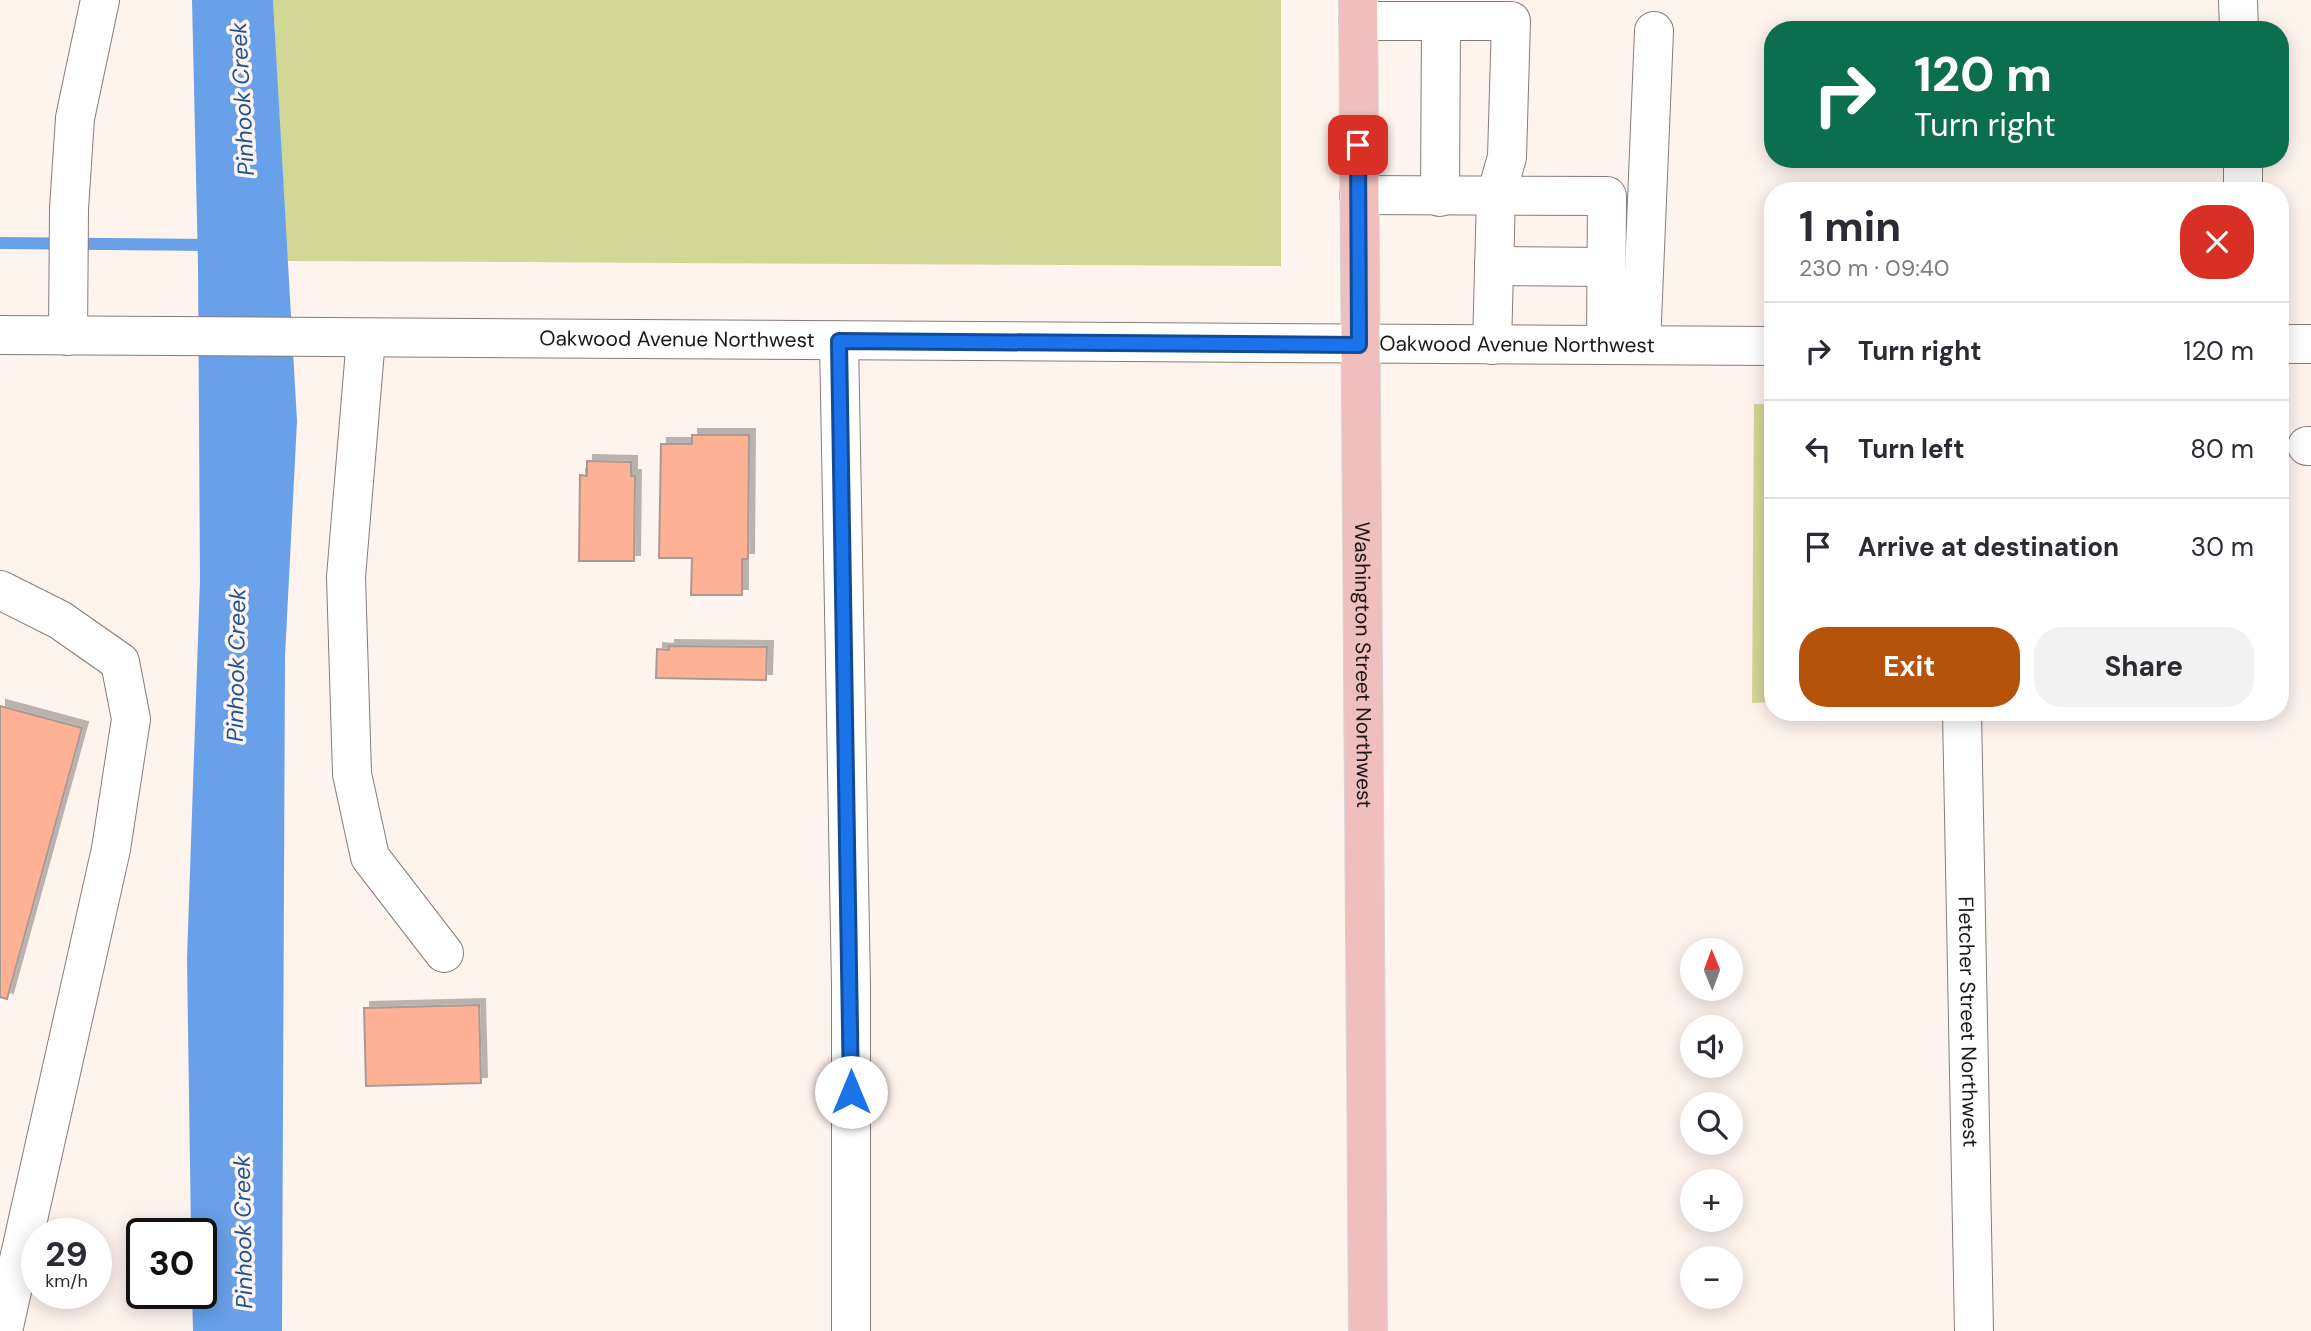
<!DOCTYPE html>
<meta charset="utf-8">
<style>
:root{--surface:#fff;--page:#f2f2f3;--text:#2b2b33;--muted:#7c7c81;--line:#e1e1e2;--accent:#b45309}
body{margin:0;font-family:"DM Sans",sans-serif;background:var(--page);color:var(--text);height:100vh;display:flex;flex-direction:column;font-size:26px;white-space:nowrap}
*{box-sizing:border-box;margin:0}
p{font-size:23px;color:var(--muted)}
.icon{flex:none;width:38px;height:38px;fill:none;stroke:currentColor;stroke-width:2;stroke-linecap:round;stroke-linejoin:round}
.map{position:relative;flex:1;overflow:hidden}
.drawer{position:absolute;left:1764px;top:182px;width:525px;height:539px;display:flex;flex-direction:column;background:var(--surface);border-radius:28px;box-shadow:0 4px 18px #0003}
.drawer>*{flex:none}
.guide{position:absolute;left:1764px;top:21px;width:525px;height:147px;border-radius:28px;box-shadow:0 4px 18px #0003;background:#0b6e4f;color:#fff;overflow:hidden}
.needle{width:46px;rotate:359deg}
.controls{position:absolute;left:1680px;top:938px;display:grid;gap:14px}
.controls a{display:grid;place-items:center;width:63px;height:63px;border-radius:50%;background:var(--surface);box-shadow:0 4px 18px #0003;font-size:35px}
.speed{position:absolute;left:21px;top:1218px;display:flex;gap:14px;font-size:35px;font-weight:700;text-align:center}
.speed>*{display:grid;place-content:center;width:91px;height:91px;border-radius:50%;background:var(--surface);box-shadow:0 4px 18px #0003;line-height:1}
.speed small{font-size:18px;font-weight:400}
.speed .limit{border:4px solid #111;border-radius:10px;background:#fff;color:#111}
.pin{position:absolute;display:grid;place-items:center;width:60px;height:60px;color:#fff;margin:-30px;border-radius:14px;box-shadow:0 4px 10px #0006}
.me{position:absolute;width:77px;margin:-38px;rotate:0deg;stroke-linejoin:round;filter:drop-shadow(0 0 5px #0008)}
.turn{display:flex;align-items:center;gap:24px;height:147px;padding:0 35px;font-size:32px}
.turn .icon{width:91px;height:91px;stroke-width:2.5}
.turn b{display:block;font-size:49px;line-height:60px}
.round{display:grid;place-items:center;flex:none;width:74px;height:74px;border-radius:28px;background:var(--page)}
.overview{display:flex;align-items:center;justify-content:space-between;height:119px;padding:0 35px}
h1{font-size:42px;font-weight:700;line-height:52px}
.button{display:flex;gap:14px;margin-top:auto;padding:14px 35px}
.button a{flex:1;height:80px;border-radius:28px;background:var(--accent);color:#fff;font-size:28px;font-weight:700;line-height:80px;text-align:center}
.button a+a{background:var(--page);color:var(--text)}
ul{padding:0;list-style:none}
li{display:flex;align-items:center;gap:21px;height:98px;padding:0 35px;border-top:2px solid var(--line)}
li div{flex:1}
li b{display:block;font-size:26px}
li em{font-style:normal}
.map>svg:first-child{display:block}
.green{fill:#d3d795}
.water{fill:#68a0e9}
.lines{fill:none;stroke-linecap:round;stroke-linejoin:round}
.stream{stroke:#68a0e9;stroke-width:12}
.building{fill:#feb194;stroke:#a89a95;stroke-width:2;filter:url(#shadow)}
.minor-casing{stroke:#897c77;stroke-width:40}
.major-casing{stroke:#d6d5d5;stroke-width:40}
.minor{stroke:#fff;stroke-width:38}
.major{stroke:#efbfbe;stroke-width:38}
.route-casing{stroke:#114b97;stroke-width:18}
.route{stroke:#1a73e8;stroke-width:12}
.labels{text-anchor:middle;stroke-width:7;stroke-linejoin:round;paint-order:stroke}
.street-label{font-size:21px;fill:#1d1816;stroke:#fff3ee}
.water-label{font-size:23px;font-style:italic;fill:#1c5496;stroke:#fff3ee}
</style>
<div class="map">
<svg width="2311" height="1331" viewBox="0 0 2311 1331">
<defs>
<filter id="shadow"><feDropShadow dx="6" dy="-6" stdDeviation="0" flood-color="#0004"/></filter>
</defs>
<rect width="100%" height="100%" fill="#fff3ee"/>
<!-- green -->
<path class="green" d="M273,0H1281V266L287,261Z
M1754,404H1773V702L1752,703Z"/>
<!-- water -->
<path class="water" d="M192,0H273L297,421L285,656L282,1331H193L192,1293H201V1234H191L187,959L200,580L198,264Z"/>
<g class="lines">
<!-- stream -->
<path class="stream" d="M0,243L213,245"/>
</g>
<!-- building -->
<path class="building" d="M692,435H749L748,559H742V595H691L692,558H659L661,444H692Z
M587,461L631,462V476H635L634,561H579L580,475L587,476Z
M669,646L767,647L766,680L656,678L657,649L669,650Z
M0,706L82,728L7,999L0,997Z
M479,1005L481,1083L366,1086L364,1008Z"/>
<g class="lines">
<defs>
<g id="minor">
<path d="M2238,0L2239,30"/>
<path d="M1358,21H1511L1507,157L1496,196L1492,345"/>
<path d="M2243,159V191"/>
<path d="M1359,195L1607,196L1606,345"/>
<path d="M1440,197L1441,21"/>
<path d="M1494,266L1606,267"/>
<path id="s1" d="M0,335L1773,346"/>
<path d="M68,336L69,209L75,118L100,0"/>
<path d="M366,338L346,577L352,774L370,857L444,953"/>
<path d="M839,341L851,986V1331"/>
<path d="M2280,344H2311"/>
<path d="M1641,345L1654,31"/>
<path d="M2307,446H2311"/>
<path d="M0,590L60,620L120,662L131,719L111,849L3,1331"/>
<path id="s2" d="M1962,712L1974,1331"/>
</g>
<g id="major">
<path id="s3" d="M1358,0L1368,1331"/>
</g>
</defs>
<!-- minor casing -->
<use href="#minor" class="minor-casing"/>
<!-- major casing -->
<use href="#major" class="major-casing"/>
<!-- minor -->
<use href="#minor" class="minor"/>
<!-- major -->
<use href="#major" class="major"/>
</g>
<g class="lines">
<defs>
<path id="route" d="M851,1092L839,341L1359,345L1358,145"/>
</defs>
<!-- route casing -->
<use href="#route" class="route-casing"/>
<!-- route -->
<use href="#route" class="route"/>
</g>
<g class="labels">
<!-- street labels -->
<g class="street-label">
<text dy="7" stroke="none"><textPath href="#s1" startOffset="677">Oakwood Avenue Northwest</textPath></text>
<text dy="7" stroke="none"><textPath href="#s1" startOffset="1517">Oakwood Avenue Northwest</textPath></text>
<text dy="7" stroke="none"><textPath href="#s3" startOffset="665">Washington Street Northwest</textPath></text>
<text dy="7" stroke="none"><textPath href="#s2" startOffset="310">Fletcher Street Northwest</textPath></text>
</g>
<!-- water labels -->
<g class="water-label">
<text transform="translate(242 99) rotate(-93)" y="8">Pinhook Creek</text>
<text transform="translate(236 665) rotate(-89)" y="8">Pinhook Creek</text>
<text transform="translate(243 1232) rotate(-91)" y="8">Pinhook Creek</text>
</g>
</g>
</svg>
<div class="controls">
<a><svg class="needle" viewBox="-14 -14 28 28"><path d="M0-13l5 13h-10z" fill="#e53935"/><path d="M0 13l5-13h-10z" fill="#7c7c81"/></svg></a>
<a><svg class="icon" aria-label="sound" viewBox="0 0 24 24"><path d="M4 9h4l5-4v14l-5-4H4zM17 9q2 3 0 6"/></svg></a>
<a><svg class="icon" aria-label="search" viewBox="0 0 24 24"><circle cx="10" cy="10" r="6"/><path d="M15 15l6 6"/></svg></a>
<a>+</a>
<a>−</a>
</div>
<div class="speed"><div>29<small>km/h</small></div><div class="limit">30</div></div>
<div class="pin" style="left:1358px;top:145px;background:#d93025"><svg class="icon" aria-label="arrive" viewBox="0 0 24 24"><path d="M6 21V4h12l-3 4 3 4H6"/></svg></div>
<svg class="me" style="left:851px;top:1092px" viewBox="-20 -20 40 40"><circle r="19" fill="#fff"/><path d="M0-13L10 11 0 6-10 11z" fill="#1a73e8"/></svg>
<div class="guide">
<div class="turn"><svg class="icon" aria-label="right" viewBox="0 0 24 24"><path d="M7 20v-9h11M14 6l5 5-5 5"/></svg><div><b>120 m</b>Turn right</div></div>
</div>
<section class="drawer">
<div class="overview"><div><h1>1 min</h1><p>230 m · 09:40</p></div><a class="round" style="background:#d93025;color:#fff"><svg class="icon" aria-label="close" viewBox="0 0 24 24"><path d="M6 6l12 12M18 6L6 18"/></svg></a></div>
<ul>
<li><svg class="icon" aria-label="right" viewBox="0 0 24 24"><path d="M7 20v-9h11M14 6l5 5-5 5"/></svg><div><b>Turn right</b></div><em>120 m</em></li>
<li><svg class="icon" aria-label="left" viewBox="0 0 24 24"><path d="M17 20v-9H6M10 6l-5 5 5 5"/></svg><div><b>Turn left</b></div><em>80 m</em></li>
<li><svg class="icon" aria-label="arrive" viewBox="0 0 24 24"><path d="M6 21V4h12l-3 4 3 4H6"/></svg><div><b>Arrive at destination</b></div><em>30 m</em></li>
</ul>
<div class="button"><a>Exit</a><a>Share</a></div>
</section>
</div>
